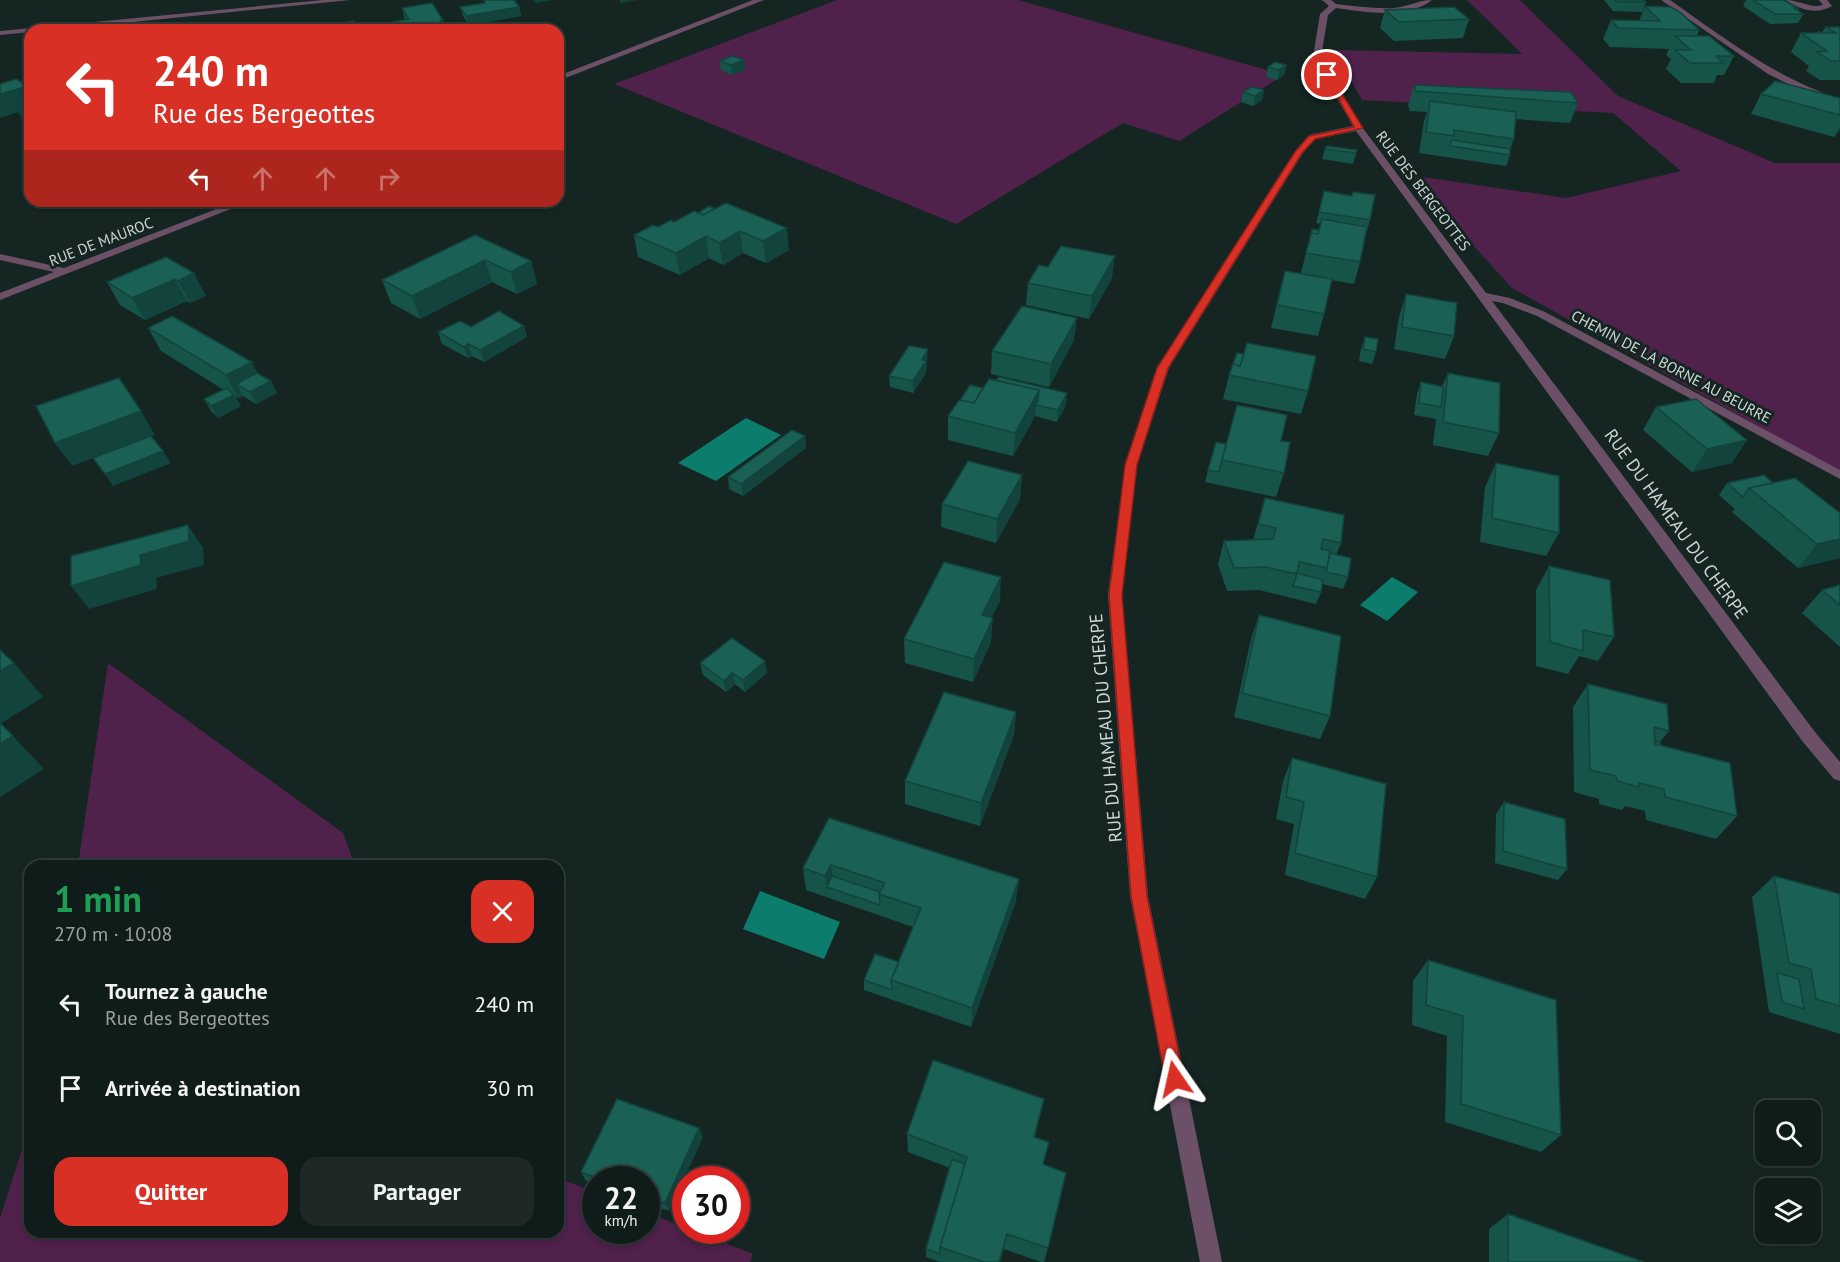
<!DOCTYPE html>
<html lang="fr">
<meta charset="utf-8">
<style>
:root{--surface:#101c1a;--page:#1e2927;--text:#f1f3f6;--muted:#9ca1a2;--line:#303a39;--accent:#d93025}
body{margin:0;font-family:"PT Sans",sans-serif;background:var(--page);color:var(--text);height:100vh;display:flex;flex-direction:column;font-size:22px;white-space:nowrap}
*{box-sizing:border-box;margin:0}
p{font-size:20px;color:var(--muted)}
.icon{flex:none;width:33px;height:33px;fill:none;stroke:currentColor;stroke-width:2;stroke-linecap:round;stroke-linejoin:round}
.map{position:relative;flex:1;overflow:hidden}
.panel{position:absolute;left:24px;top:860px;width:540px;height:378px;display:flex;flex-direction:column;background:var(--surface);border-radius:18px;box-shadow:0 3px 9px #0003,0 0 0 2px var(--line)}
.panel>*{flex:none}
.guide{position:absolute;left:24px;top:24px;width:540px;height:183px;border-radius:18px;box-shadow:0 3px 9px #0003,0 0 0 2px var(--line);background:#d93025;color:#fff;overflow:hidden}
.fabs{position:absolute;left:1755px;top:1100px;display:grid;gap:12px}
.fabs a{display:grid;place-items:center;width:66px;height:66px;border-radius:12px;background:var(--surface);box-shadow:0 3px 9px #0003,0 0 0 2px var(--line);font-size:30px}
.speed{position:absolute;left:582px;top:1166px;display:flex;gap:12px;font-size:30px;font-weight:700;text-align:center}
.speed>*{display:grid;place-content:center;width:78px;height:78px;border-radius:50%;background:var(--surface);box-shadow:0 3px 9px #0003,0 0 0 2px var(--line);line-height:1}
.speed small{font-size:15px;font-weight:400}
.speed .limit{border:9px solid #d22;background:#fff;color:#111}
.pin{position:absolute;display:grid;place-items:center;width:51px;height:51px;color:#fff;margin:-26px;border:3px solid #fff;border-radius:50%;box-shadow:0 2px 6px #0007}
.me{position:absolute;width:66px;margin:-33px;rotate:349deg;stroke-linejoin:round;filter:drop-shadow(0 0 4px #0008)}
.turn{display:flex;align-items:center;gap:21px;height:126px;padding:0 30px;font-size:27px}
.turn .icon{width:78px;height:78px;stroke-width:2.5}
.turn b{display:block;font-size:42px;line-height:51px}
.lanes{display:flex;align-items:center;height:57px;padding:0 30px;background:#0003;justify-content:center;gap:30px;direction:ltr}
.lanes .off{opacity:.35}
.round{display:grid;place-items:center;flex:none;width:63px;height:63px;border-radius:18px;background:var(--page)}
.head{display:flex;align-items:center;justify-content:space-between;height:102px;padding:0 30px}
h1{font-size:36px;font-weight:700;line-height:45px;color:#1e9e55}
.button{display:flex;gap:12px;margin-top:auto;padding:12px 30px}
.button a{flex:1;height:69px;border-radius:18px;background:var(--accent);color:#fff;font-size:24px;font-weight:700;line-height:69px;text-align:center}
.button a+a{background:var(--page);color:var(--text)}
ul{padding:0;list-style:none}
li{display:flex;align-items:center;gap:18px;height:84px;padding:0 30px}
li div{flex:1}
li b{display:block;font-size:22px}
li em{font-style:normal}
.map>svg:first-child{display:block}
.green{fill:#4f214b}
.water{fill:#0c7d6d}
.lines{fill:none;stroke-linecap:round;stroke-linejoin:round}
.minor{fill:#6c5068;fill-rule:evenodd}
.wall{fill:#165349}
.shaded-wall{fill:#12433c}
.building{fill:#1a6055;stroke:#12433c;stroke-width:1.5}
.route{fill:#d93025;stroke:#8d1f18;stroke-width:1.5}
.labels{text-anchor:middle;stroke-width:6;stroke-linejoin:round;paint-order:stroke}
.far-street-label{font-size:15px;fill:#cdd7d5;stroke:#152622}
.street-label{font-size:18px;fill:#cdd7d5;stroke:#152622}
</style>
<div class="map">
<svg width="1840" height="1262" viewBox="0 0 1840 1262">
<rect width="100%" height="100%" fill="#152622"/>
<!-- green -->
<path class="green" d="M837,0H1018L1284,75L1179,141L1123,123L956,224L614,84Z
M1467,0H1520L1618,96L1775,163H1840V472L1512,288L1409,175L1566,198L1681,171L1613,113L1362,100L1334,50L1522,54Z
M108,663L343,833L355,865H78Z
M30,1125V1232H558V1178L595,1192L596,1230H646L647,1212L685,1228L686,1230H692L753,1254L750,1262H0V1218Z"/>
<!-- water -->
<path class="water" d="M746,418L781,435L716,481L678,463Z
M1392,577L1418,592L1387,621L1360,605Z
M760,891L840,922L824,959L743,929Z"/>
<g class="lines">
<!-- minor -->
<path class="minor" d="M323,0H350L55,30H30V32L0,35V31Z
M753,0H764L558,81V76Z
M1322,0H1331L1336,4C1355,6 1375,9 1394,8C1407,7 1419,0 1432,0C1406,20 1366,12 1336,8L1328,15L1321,57L1362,127L1486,293L1510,298L1545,312L1840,470V479L1537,316L1503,303L1492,301L1815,732L1840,762V781L1834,779L1803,742L1356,131L1315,139L1303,153L1169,368L1137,465L1122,595L1148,896L1222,1262H1200L1130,896L1108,595L1125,465L1157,368L1296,150L1309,135L1353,126L1313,57L1320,14L1329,6Z
M1661,0H1670C1724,38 1776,78 1840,99V105L1813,96L1768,74Z
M1786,0C1800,0 1810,9 1823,5L1819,0H1827L1832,6C1818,15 1799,10 1786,0Z
M237,201H251L0,300V293L54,272L0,260V254L64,268Z"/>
</g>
<!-- wall -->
<path class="wall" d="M484,0L519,7L521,16L469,25L463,16L460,7L484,3Z
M1604,0H1644L1646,2L1642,12L1613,11Z
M1746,0H1783L1799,8L1798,10L1803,14L1798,23L1770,24L1743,6Z
M1645,6L1699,30L1697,36L1734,56L1724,75H1717L1714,83H1681L1666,69L1671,59L1666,55L1669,49L1610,47L1603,39L1611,20L1639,21Z
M402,8L443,20L446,30H395L392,22L405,20Z
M1385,10L1469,19L1463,38L1394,41L1380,28Z
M1826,27H1840V80H1820L1806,71L1809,66L1791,52L1801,33H1817L1818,31L1822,32Z
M720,61L745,70L732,75L721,70Z
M1286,65L1284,75L1277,80L1266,77L1268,67Z
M1414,85L1578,103L1570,123L1515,119L1514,139L1510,149V155L1506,166L1419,153L1424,121L1427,112L1410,111L1408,105Z
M1264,90L1262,100L1253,106L1241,102L1243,92Z
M1761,94L1840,98V130L1834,137L1751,114Z
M1325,149L1357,150L1353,164L1322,159Z
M694,211L789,250L766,263L743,253L723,265L709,258L680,275L638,257L634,235L674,222Z
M1319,212L1370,220L1367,231H1366L1360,262L1354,284L1331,280L1324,314L1318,336L1271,328L1285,271L1301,273L1312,229L1319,230L1321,224L1316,223Z
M475,235L531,261L537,284L517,294L492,282L420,319L391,303L382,280Z
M166,257L206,296L190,303L187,301L145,320L120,305L107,282Z
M1112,278L1089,319L1026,305L1028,283Z
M1406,294L1454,336L1445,359L1394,349L1399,317Z
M524,326L527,337L484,362L472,356L468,358L442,344L438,332Z
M148,328L257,373L277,393L256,404L243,396L238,398L235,397L241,406L218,418L211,411L204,399L224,390L161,351Z
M1365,337L1376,352L1372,364L1359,361L1361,349Z
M1074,340L1049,387L991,374L992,351Z
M1244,354L1308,391L1301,414L1223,399L1229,375Z
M927,361L926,363V373L913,393L890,387L889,376Z
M1448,373L1499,433L1488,456L1433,445L1436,419L1414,415L1417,394L1421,382L1442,386Z
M983,388L1066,405L1057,422L1035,416L1013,456L948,440V416Z
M1656,407L1747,440L1732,463L1692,472L1643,430Z
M805,436L806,448L743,496L729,489L728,477Z
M1281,441L1284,473L1276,497L1205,482L1208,470L1226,444Z
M1496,463L1559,533L1546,556L1480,542L1485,487Z
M1022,475L1020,499L996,543L941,527L942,504Z
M1727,483H1773L1840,558L1798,568L1732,512L1735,509L1719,495Z
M1265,498L1341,543L1336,555L1348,577L1343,589L1322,584L1321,592L1316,604L1259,590L1227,591L1218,564L1224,541L1253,540Z
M1549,566L1614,637L1598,661L1579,656L1568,674L1536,666V590Z
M1840,585V647L1802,613L1822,590Z
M1000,601L991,618V642L973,682L905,663L904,639Z
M1259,615L1330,716L1320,739L1234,717L1251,639Z
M700,663L767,673L745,692L735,684L726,692L703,675Z
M1588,684L1669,731L1660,742L1661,745L1737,816L1716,839L1646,820L1645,811L1625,806L1622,810L1599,804V799L1574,792L1573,707Z
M1016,712L1014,735L980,826L905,804V781Z
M1292,758L1377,877L1365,899L1285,875L1294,824L1276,819L1283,781Z
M1504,802L1567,869L1558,880L1495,863L1496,814Z
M829,818L1016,901L971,1027L864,990V980L899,962L913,927L806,890L803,868Z
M1774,876L1840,894V1034L1769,1012L1752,897Z
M1428,960L1561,1135L1541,1152L1445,1122L1447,1036L1412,1025L1413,981Z
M1044,1099L1035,1138L1044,1165L1048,1248L1044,1262H1041L1004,1249L1000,1262H940L926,1257V1249L950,1168L908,1152L907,1134Z
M703,1137L669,1211L646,1203V1179H596V1184L586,1181L581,1172Z
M1508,1214L1644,1262H1489V1229Z"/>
<!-- shaded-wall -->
<path class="shaded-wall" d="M534,0H553L535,3Z
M620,0H637L620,3Z
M519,7L521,16L469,25L466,16Z
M443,20L446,30H416L440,21Z
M744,60L745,70L732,75L731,65Z
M1286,65L1284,75L1277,80L1279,70Z
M28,86L30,89V108L0,118V88Z
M1264,90L1262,100L1253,106L1255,96Z
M30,112V123L25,124L19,113Z
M1840,126V130L1834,137Z
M787,228L789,250L766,263L763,241Z
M740,231L743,253L723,265L719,243Z
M706,236L709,258L680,275L676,253Z
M1115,256L1112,278L1089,319L1092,296Z
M485,260L492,282L420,319L412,296Z
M531,261L537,284L517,294L511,272Z
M194,273L206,296L190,303L178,281Z
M175,279L187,301L145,320L132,298Z
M1077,318L1074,340L1049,387L1051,364Z
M524,326L527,337L484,362L480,350Z
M468,344L472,356L468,358L464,347Z
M928,349L926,373L913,393V381Z
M252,362L263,385L271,381L277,393L256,404L250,392L236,384L243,396L238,398L226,375Z
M1039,390L1038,405H1036L1035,416L1013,456L1015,433Z
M1067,393L1066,405L1057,422L1058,410Z
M234,395L241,406L218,418L211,406Z
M141,411L155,435L72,466L55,443Z
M805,436L806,448L743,496L741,484Z
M1747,440L1732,463L1692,472L1707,449Z
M163,451L171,463L113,486L105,474Z
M1022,475L1020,499L996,543L997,519Z
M188,525L203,548L204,565L156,578L157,589L89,609L71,586L140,555Z
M1840,539V558L1798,568L1817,544Z
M1001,577L1000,601L980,638L982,615Z
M993,618L991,642L973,682L974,659Z
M765,661L767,673L745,692L743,680Z
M14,663L43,697L0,724V671Z
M732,673L735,684L726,692L724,681Z
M1016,712L1014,735L980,826L981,803Z
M13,736L44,769L0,797V744Z
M831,865L834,887H827L828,898L825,876Z
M1019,879L1016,901L971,1027L972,1008Z
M1044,1099L1040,1117L1030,1154L1034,1137Z
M699,1128L703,1137L669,1211L665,1203Z"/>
<!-- building -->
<path class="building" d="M484,0H514L519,7L466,16L460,7L485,3Z
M1615,0H1644L1646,2H1617Z
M1753,0H1783L1799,8H1794L1803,14H1775Z
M432,3L443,20L440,21L443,26L416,30H397L392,22L409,19L402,8Z
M1645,6L1671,7L1680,12L1699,30L1618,28L1611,20L1660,21Z
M1454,7L1469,19L1399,22L1385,10Z
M354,21L359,30H307V28Z
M1826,27H1840V61H1831L1817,52L1827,51L1801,33H1836Z
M1675,36H1709L1734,56H1716L1723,63H1690L1675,50H1691Z
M732,56L744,60L731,65L720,61Z
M1275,62L1286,65L1279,70L1268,67Z
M16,79L28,86L0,94V84Z
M1775,81L1840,98V115L1761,94Z
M1414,85L1571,92L1578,103L1416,91Z
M1252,87L1264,90L1255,96L1243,92Z
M1430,101L1516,112L1514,139L1454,130V136L1426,132Z
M30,103V112L19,113L25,104Z
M1452,140L1510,149V155L1450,146Z
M1327,146L1357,150L1356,153L1325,149Z
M1324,191L1352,196L1353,192L1375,195L1370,220L1319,212Z
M726,203L787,228L763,241L740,231L719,243L706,236L676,253L634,235L653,225L658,227L671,220L674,222L694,211L703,215Z
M709,206L715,209L703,215L698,213Z
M1322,219L1367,227L1360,262L1306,253L1311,233L1318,234Z
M1312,229L1319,230L1318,234L1311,233L1309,244Z
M475,235L531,261L511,272L485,260L412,296L382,280Z
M1061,246L1115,256L1092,296L1028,283L1039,265L1048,267Z
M166,257L194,273L178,281L175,279L132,298L107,282Z
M1285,271L1332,279L1324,314L1277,305Z
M1406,294L1457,303L1454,336L1402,327Z
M1022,306L1077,318L1051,364L992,351Z
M499,311L524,326L480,350L468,344L464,347L438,332L460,321L471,327Z
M172,316L252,362L226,375L148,328Z
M1365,337L1378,339L1376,352L1363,349Z
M1247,343L1316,356L1308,391L1229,375L1233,364L1240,366Z
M909,346L928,349L922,360L926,361L913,381L889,376Z
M1237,353L1244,354L1240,366L1233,364Z
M257,373L271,381L250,392L236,384Z
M1448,373L1500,383L1499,433L1443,422Z
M999,377L1067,393L1058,410L1036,405L1038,401L1039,390L996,380Z
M119,378L141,411L55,443L36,406Z
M989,379L1039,390L1015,433L948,416L959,400L974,403Z
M1421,382L1443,387L1441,407L1419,403Z
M970,385L983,388L974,403L960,400Z
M227,388L234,395L211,406L204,399Z
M1696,399L1747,440L1707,449L1656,407Z
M1237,405L1287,415L1281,441L1290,442L1284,473L1222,460Z
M792,430L805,436L741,484L728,477Z
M151,436L163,451L105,474L93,458Z
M1216,442L1226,444L1219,472L1208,470Z
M968,461L1022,475L997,519L942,504Z
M1496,463L1559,476V533L1492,518Z
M1764,475L1773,483L1749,488L1743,497L1727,483Z
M1795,478L1840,513V539L1817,544L1749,488Z
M1265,498L1344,515L1341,543L1323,539L1321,549L1330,551L1327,568L1299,562L1297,574L1266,567L1234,568L1224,541L1273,539L1276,528L1258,524Z
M188,525L189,541L140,555L141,565L71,586V556Z
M1330,553L1351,558L1348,577L1326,572Z
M944,562L1001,577L982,615L993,618L974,659L904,639Z
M1549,566L1610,580L1614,637L1583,630V651L1550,642Z
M1296,573L1323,580L1321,592L1293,586L1297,574Z
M1840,585V605L1822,590Z
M1259,615L1341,636L1330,716L1242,693Z
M732,638L765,661L743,680L732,673L724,681L700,663Z
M0,650L14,663L0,671Z
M1588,684L1667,704L1669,731L1654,727L1655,744L1730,763L1737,816L1665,797L1664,789L1639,783V787L1617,781L1616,776L1590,770Z
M944,692L1016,712L981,803L905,781Z
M0,723L13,736L0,744Z
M1655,741L1660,742L1661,745L1655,744Z
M1292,758L1386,784L1377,877L1295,853L1304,802L1286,797Z
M1504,802L1565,819L1567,869L1503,851Z
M829,818L1019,879L972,1008L891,980L921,908L879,894L885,883L831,865L825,876L803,868Z
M832,876L880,892L879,894L880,905L827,887Z
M1774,876L1840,894V1006L1816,999L1811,969L1789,963Z
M875,954L899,962L891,980L892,990L864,980Z
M1428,960L1556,1000L1561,1135L1461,1104L1463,1016L1426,1005Z
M1777,973L1799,979L1804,1009L1782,1002Z
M933,1060L1044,1099L1034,1137L1049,1142L1043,1164L1066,1173L1048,1248L1007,1234L999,1262H984L940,1247L967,1157L907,1134Z
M617,1099L699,1128L665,1203L646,1197V1179H599L581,1172Z
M952,1159L965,1164L940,1247V1254L926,1249Z
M1508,1214L1644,1262H1508Z"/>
<!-- route -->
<path class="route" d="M1325,74H1330L1363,128L1315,139L1302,153L1168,368L1137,465L1122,595L1147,896L1184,1079L1181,1085L1175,1088L1168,1085L1165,1079L1131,896L1109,595L1125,465L1157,368L1295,152L1309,136L1354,127Z"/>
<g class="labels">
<!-- far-street labels -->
<g class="far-street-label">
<text transform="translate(1423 191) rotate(53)" y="5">RUE DES BERGEOTTES</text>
<text transform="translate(101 242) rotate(-21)" y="5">RUE DE MAUROC</text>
<text transform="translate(1671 367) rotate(28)" y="5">CHEMIN DE LA BORNE AU BEURRE</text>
</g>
<!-- street labels -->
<g class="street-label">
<text transform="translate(1676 524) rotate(54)" y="6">RUE DU HAMEAU DU CHERPE</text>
<text transform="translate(1106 728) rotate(-95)" y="6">RUE DU HAMEAU DU CHERPE</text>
</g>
</g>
</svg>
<div class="fabs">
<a><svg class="icon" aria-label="search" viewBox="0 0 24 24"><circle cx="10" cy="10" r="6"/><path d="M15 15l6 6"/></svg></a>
<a><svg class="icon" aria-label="layers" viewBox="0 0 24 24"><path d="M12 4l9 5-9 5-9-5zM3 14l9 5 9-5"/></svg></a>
</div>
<div class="speed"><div>22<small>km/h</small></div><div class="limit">30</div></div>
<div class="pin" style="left:1327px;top:75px;background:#d93025"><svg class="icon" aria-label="arrive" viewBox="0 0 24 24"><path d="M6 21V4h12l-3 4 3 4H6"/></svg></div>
<svg class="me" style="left:1175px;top:1079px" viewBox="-20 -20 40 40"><path d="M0-17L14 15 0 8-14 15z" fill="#d93025" stroke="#fff" stroke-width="4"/></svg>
<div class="guide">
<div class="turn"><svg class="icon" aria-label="left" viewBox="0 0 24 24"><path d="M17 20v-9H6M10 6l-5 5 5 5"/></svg><div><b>240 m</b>Rue des Bergeottes</div></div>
<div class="lanes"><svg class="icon" aria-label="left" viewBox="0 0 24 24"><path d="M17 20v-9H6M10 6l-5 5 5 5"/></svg><svg class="icon off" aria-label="ahead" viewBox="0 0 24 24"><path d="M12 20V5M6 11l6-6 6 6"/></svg><svg class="icon off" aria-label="ahead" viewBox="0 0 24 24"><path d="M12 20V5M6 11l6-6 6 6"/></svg><svg class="icon off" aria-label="right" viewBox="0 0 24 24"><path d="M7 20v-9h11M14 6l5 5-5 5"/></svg></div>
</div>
<section class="panel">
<div class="head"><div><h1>1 min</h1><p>270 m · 10:08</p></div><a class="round" style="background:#d93025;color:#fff"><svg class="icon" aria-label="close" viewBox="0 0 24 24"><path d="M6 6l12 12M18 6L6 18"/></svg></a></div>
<ul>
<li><svg class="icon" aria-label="left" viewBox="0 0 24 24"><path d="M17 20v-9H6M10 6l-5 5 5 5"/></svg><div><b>Tournez à gauche</b><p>Rue des Bergeottes</p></div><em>240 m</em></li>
<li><svg class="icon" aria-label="arrive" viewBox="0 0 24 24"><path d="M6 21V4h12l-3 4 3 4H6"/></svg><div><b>Arrivée à destination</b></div><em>30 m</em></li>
</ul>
<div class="button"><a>Quitter</a><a>Partager</a></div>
</section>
</div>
